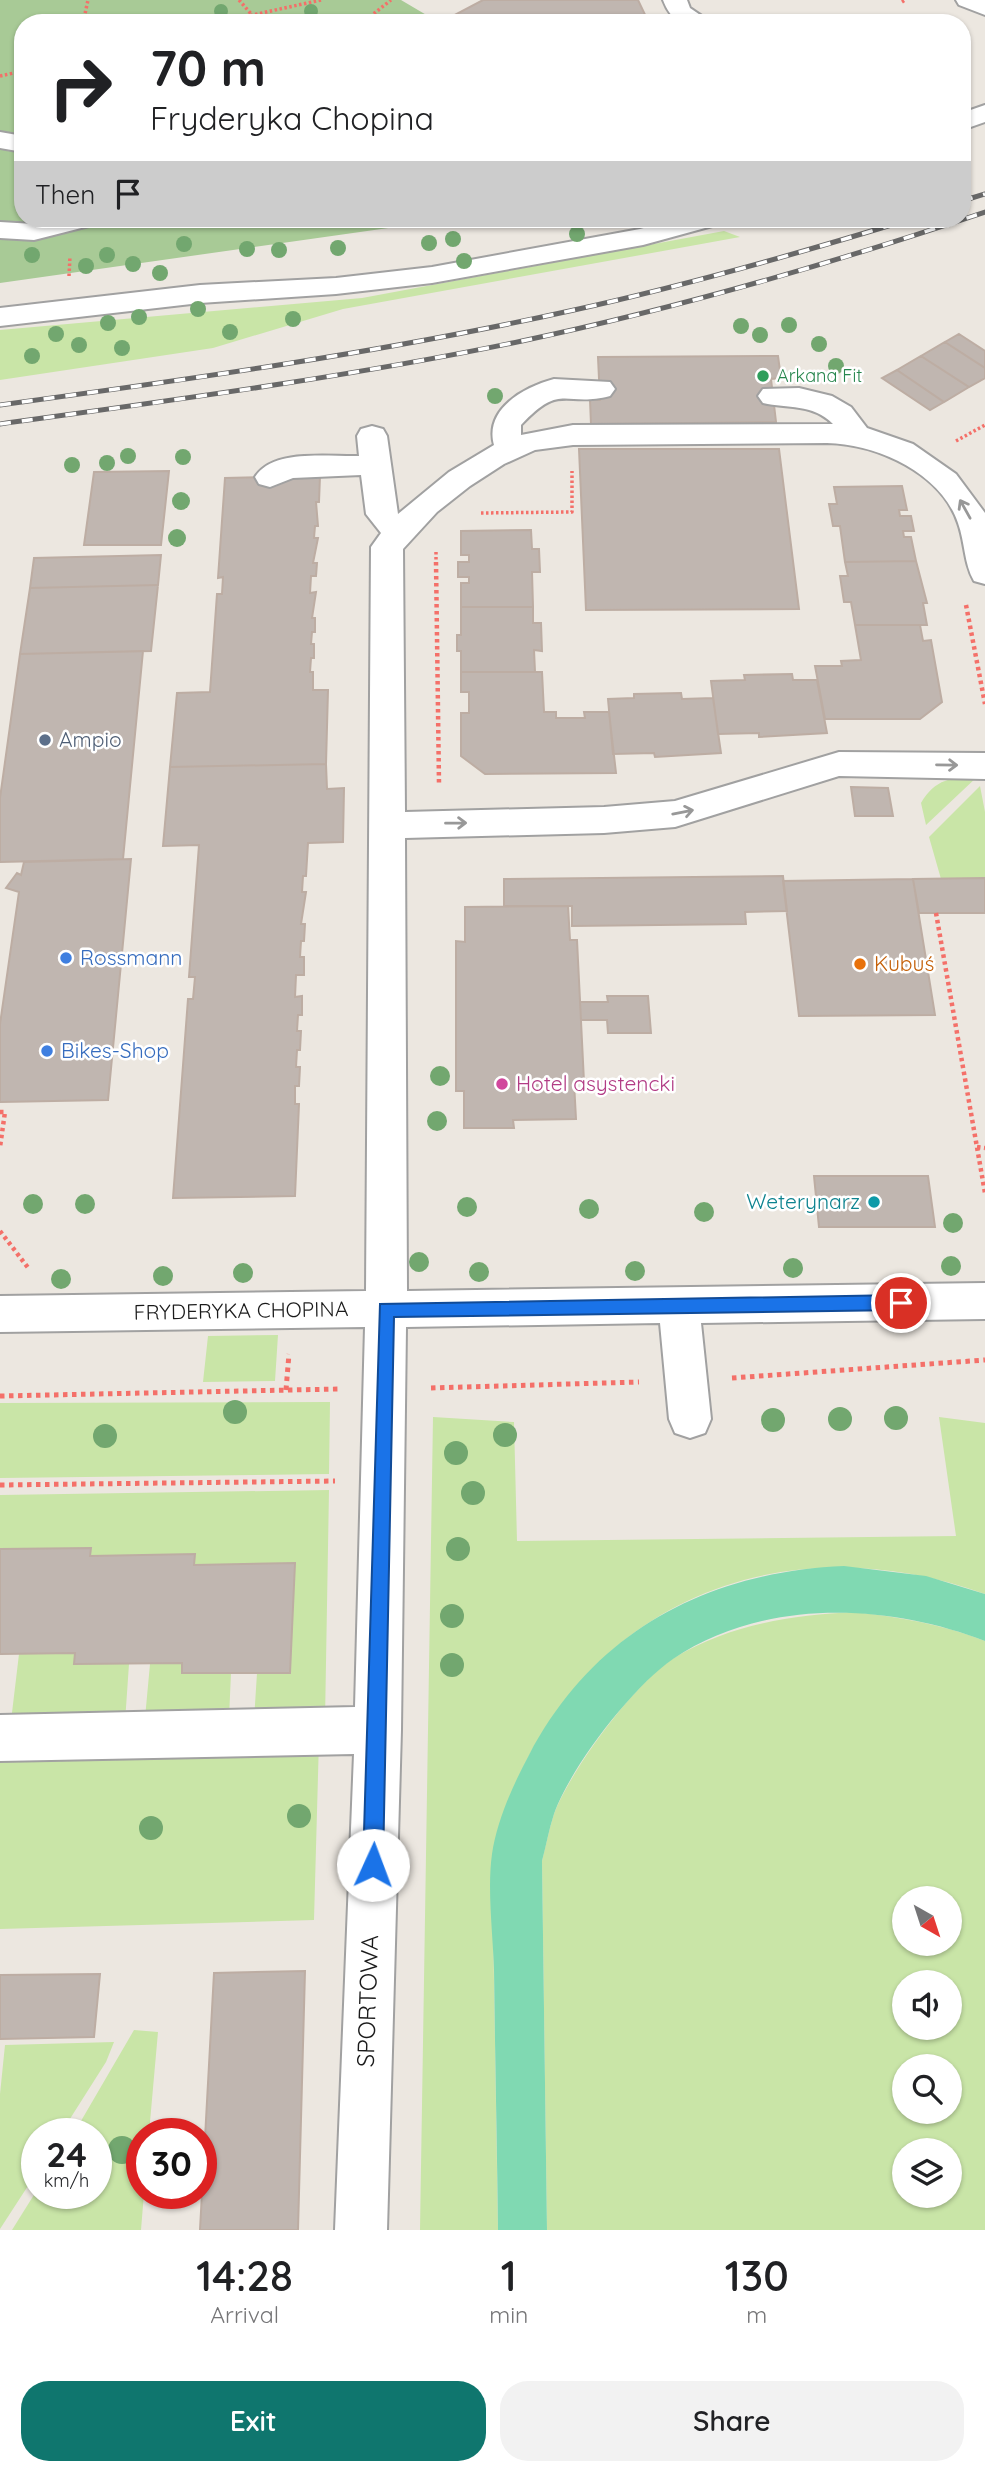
<!DOCTYPE html>
<meta charset="utf-8">
<style>
:root{--surface:#fff;--page:#f2f2f2;--text:#202124;--muted:#757577;--accent:#0f766e}
body{margin:0;font-family:Quicksand,sans-serif;background:var(--page);color:var(--text);height:100vh;display:flex;flex-direction:column;font-size:26px;white-space:nowrap}
*{box-sizing:border-box;margin:0}
p{font-size:23px;color:var(--muted)}
.icon{flex:none;width:38px;height:38px;fill:none;stroke:currentColor;stroke-width:2;stroke-linecap:round;stroke-linejoin:round}
.map{position:relative;height:2230px;overflow:hidden}
.sheet{display:flex;flex-direction:column;background:var(--surface);flex:1}
.sheet>*{flex:none}
.top-card{position:absolute;left:14px;top:14px;width:957px;height:214px;border-radius:28px;box-shadow:0 2px 5px #0004;background:#fff;color:var(--text);overflow:hidden}
.needle{width:46px;rotate:141deg}
.controls{position:absolute;left:892px;top:1886px;display:grid;gap:14px}
.controls a{display:grid;place-items:center;width:70px;height:70px;border-radius:50%;background:var(--surface);box-shadow:0 2px 5px #0004;font-size:35px}
.speed{position:absolute;left:21px;top:2118px;display:flex;gap:14px;font-size:35px;font-weight:700;text-align:center}
.speed>*{display:grid;place-content:center;width:91px;height:91px;border-radius:50%;background:var(--surface);box-shadow:0 2px 5px #0004;line-height:1}
.speed small{font-size:18px;font-weight:400}
.speed .limit{border:10px solid #d22;background:#fff;color:#111}
.pin{position:absolute;display:grid;place-items:center;width:60px;height:60px;color:#fff;margin:-30px;border:4px solid #fff;border-radius:50%;box-shadow:0 2px 7px #0007}
.me{position:absolute;width:77px;margin:-38px;rotate:2deg;stroke-linejoin:round;filter:drop-shadow(0 0 5px #0008)}
.turn{display:flex;align-items:center;gap:24px;height:147px;padding:0 21px;font-size:32px}
.turn .icon{width:91px;height:91px;stroke-width:2.5}
.turn b{display:block;font-size:49px;line-height:60px}
.then{display:flex;align-items:center;height:66px;padding:0 21px;background:#0003;gap:14px;font-size:26px}
.eta{display:flex;justify-content:space-evenly;align-items:center;height:119px;text-align:center}
.eta b{font-size:42px;font-weight:600;line-height:49px}
.action{display:flex;gap:14px;margin-top:auto;padding:14px 21px}
.action a{flex:1;height:80px;border-radius:28px;background:var(--accent);color:#fff;font-size:28px;font-weight:600;line-height:80px;text-align:center}
.action a+a{background:var(--page);color:var(--text)}
.map>svg:first-child{display:block}
.grass{fill:#c9e5a7;fill-rule:evenodd}
.forest{fill:#a8ca96}
.pitch{fill:#80d9b2}
.building{fill:#c0b6b0;stroke:#bdada3;stroke-width:2}
.lines{fill:none;stroke-linecap:round;stroke-linejoin:round}
.minor-casing{stroke:#a1a1a1;stroke-width:4}
.path-far2{stroke:#f47069;stroke-width:3.5;stroke-dasharray:2.5 2.5;stroke-linecap:butt}
.path-far1{stroke:#f47069;stroke-width:4.5;stroke-dasharray:3.5 3.5;stroke-linecap:butt}
.path{stroke:#f47069;stroke-width:5;stroke-dasharray:4.5 4.5;stroke-linecap:butt}
.minor{fill:#fff;fill-rule:evenodd}
.rail-casing{stroke:#686868;stroke-width:5}
.rail{stroke:#fff;stroke-width:3.5;stroke-dasharray:11;stroke-linecap:butt}
.tree{fill:#72a76f}
.oneway{stroke:#989898}
.route{fill:#1a73e8;stroke:#114b97;stroke-width:2}
.leisure-dot{fill:#2e9e5b;stroke:#fff;stroke-width:2.5}
.service-dot{fill:#5c6f8a;stroke:#fff;stroke-width:2.5}
.shop-dot{fill:#3f7fe0;stroke:#fff;stroke-width:2.5}
.food-dot{fill:#e8710a;stroke:#fff;stroke-width:2.5}
.hotel-dot{fill:#d1479c;stroke:#fff;stroke-width:2.5}
.culture-dot{fill:#0f9aa8;stroke:#fff;stroke-width:2.5}
.labels{text-anchor:middle;stroke-width:5;stroke-linejoin:round;paint-order:stroke}
.far-leisure-label{font-size:18px;fill:#27864d;stroke:#fff;text-anchor:start}
.service-label{font-size:21px;fill:#4e5e75;stroke:#fff;text-anchor:start}
.shop-label{font-size:21px;fill:#366cbe;stroke:#fff;text-anchor:start}
.food-label{font-size:21px;fill:#c56008;stroke:#fff;text-anchor:start}
.hotel-label{font-size:21px;fill:#b23c85;stroke:#fff;text-anchor:start}
.culture-label{font-size:21px;fill:#0d838f;stroke:#fff;text-anchor:end}
.street-label{font-size:21px;fill:#1a1a1a;stroke:#fff}
.near-street-label{font-size:24px;fill:#1a1a1a;stroke:#fff}
</style>
<div class="map">
<svg width="985" height="2230" viewBox="0 0 985 2230">
<rect width="100%" height="100%" fill="#ece7e0"/>
<!-- grass -->
<path class="grass" d="M724,231L740,237L343,309L213,348L0,380V330L362,298Z
M978,776L926,825L921,803C935,779 952,777 978,776Z
M980,786L985,812V878L941,879L929,837Z
M278,1335L275,1381L203,1382L208,1336Z
M330,1402L329,1474L0,1478V1403Z
M433,1417L514,1422L517,1541L956,1536L939,1417L985,1423V1594C761,1513 548,1622 492,1856L498,2230H420Z
M329,1490L325,1721L254,1720L257,1673L295,1563L194,1565L90,1556L91,1548L0,1549V1495Z
M854,1612C899,1617 942,1624 985,1641V2230H547L542,1861C546,1845 549,1829 554,1814C570,1771 635,1682 674,1658C729,1625 791,1615 854,1612ZM905,1899H950V1944H905ZM905,1983H950V2028H905ZM905,2067H950V2112H905ZM905,2151H950V2196H905Z
M75,1653L74,1664H129L125,1722L11,1721L19,1654Z
M182,1663V1673H231L229,1718H145L150,1664Z
M319,1740L314,1920L0,1929V1757Z
M134,2030L158,2032L149,2133H142V2193H144L141,2230H12L37,2190V2193H96V2133H74Z
M114,2042L106,2062L61,2133H37V2172L0,2229V2094L5,2045Z"/>
<!-- forest -->
<path class="forest" d="M0,0H401L440,23H23V219H452L0,283Z"/>
<!-- pitch -->
<path class="pitch" d="M844,1566L926,1576L985,1594V1641C887,1603 763,1598 673,1659C632,1687 570,1768 554,1814C549,1829 546,1846 542,1861L547,2230H498C497,2143 495,2057 494,1970C493,1935 487,1889 492,1854C497,1820 513,1785 529,1755C594,1631 707,1572 844,1566Z"/>
<!-- building -->
<path class="building" d="M483,0H638L649,23H450L445,20Z
M959,334L985,351V368L945,342Z
M945,342L985,368V378L969,387L921,356Z
M778,356L781,378L771,379L776,422L591,424L590,400H600L598,357Z
M921,356L969,387L944,402L897,370Z
M897,370L944,402L930,410L882,378Z
M579,449H779L799,609L586,610Z
M169,471L161,545H84L94,472Z
M320,476L319,502H316L318,526H315L314,538H318L313,563H317L316,576H311L310,593L316,592L312,618H315V632H312L311,644H314V658H311L310,672H313V690H328L326,764L170,767L177,693L210,692L217,594H222L223,577L218,578L225,478Z
M902,486L907,510H899L900,516H911L914,531H903L904,537H911L916,561L845,562L840,526H833L829,504H837L834,487Z
M531,530L532,549H539L540,572H532L533,607H461V583H469V577H458V562H469V555H461V531Z
M161,555L158,585L30,588L34,558Z
M916,561L927,603H923L927,625H855L851,602H844L840,576H848L845,562Z
M158,585L151,651L20,654L30,588Z
M461,607H533V623H541L542,651L534,650L535,672H461V651H457V635H461Z
M855,625H920L923,641L931,640L942,702L920,719H825L815,666H842L841,661L861,660Z
M143,651L123,859L0,862V798L20,654Z
M461,672H542L544,712H556V718H585L584,712H609L616,773L485,774L461,756V713H469V692H461Z
M792,674L793,680H817L827,733L759,737V733L718,734L711,681L745,680L744,675Z
M681,693L682,699L713,698L721,753L655,757L654,753L613,754L608,699L634,698V694Z
M326,764L327,789L344,788L343,842L308,843L306,876H303L302,892H306L301,924H305L304,941H301L300,957H304V975H296L295,997L302,996V1015H298L297,1031H301L300,1050H297L296,1067H300L299,1086H295V1104H299L295,1196L173,1198L188,999H193L195,977H189L199,845L163,846L170,767Z
M851,787L888,788L893,816H855Z
M131,859L108,1100L0,1102V1024L19,892L6,888L17,873L21,875L24,862Z
M783,876L787,911L745,912L746,924L572,926V906H504V879Z
M985,878V913H919L913,879Z
M913,879L935,1015L799,1016L783,881Z
M568,906L570,940H577L584,1082H574L576,1119L513,1120L514,1128H464V1091H456V941L465,942V907Z
M607,996H648L651,1033H608L607,1020H581L580,1002H608Z
M814,1176H928L935,1227H819Z
M91,1548L90,1556L195,1554L194,1565L295,1563L290,1673H182V1663L74,1664L75,1653L0,1654V1549Z
M305,1971L298,2230H200L214,1973Z
M100,1974L94,2037L0,2039V1975Z"/>
<g class="lines">
<defs>
<path id="minor" d="M663,0H687L690,8L712,23C686,23 674,28 663,0Z
M956,0H985V15L959,5Z
M985,105V122L962,130V113Z
M0,132L23,136V152L0,148Z
M53,219H97L93,225L34,240L0,238V222L34,224Z
M677,219H720L716,225L643,245L432,283L336,294L200,303L0,326V308L200,285L336,278L432,267L640,229Z
M554,379L610,382L615,389L610,396C564,408 562,381 521,425V435L573,425L833,424C812,403 788,409 763,403L758,396L763,389L799,388L832,396L851,407L867,428L913,444L956,474L985,513V584L974,581C964,564 965,542 958,523C941,473 877,444 827,443L573,445L535,450L504,464L470,486L437,512L403,549L405,812L604,807L675,801L839,752L985,753V779L839,776L675,827L604,833L405,838L407,1291L985,1283V1319L701,1323L711,1419L705,1433L690,1438L675,1433L669,1419L660,1323L406,1327L401,1730L387,2230H335L354,1754L0,1761V1715L355,1707L365,1327L0,1332V1296L366,1291L371,547L381,533L366,514L361,475L293,478L270,487L259,484L255,477C273,448 329,457 359,456L357,436L361,429L372,426L383,429L387,436L398,514L449,472L494,445C484,409 524,387 554,379Z"/>
</defs>
<!-- minor casing -->
<use href="#minor" class="minor-casing"/>
<!-- path-far2 -->
<path class="path-far2" d="M239,0L259,23
M902,2L905,0
M83,23L88,0
M216,23L321,0
M362,23L391,0
M0,76L23,71
M69,276L70,256
M956,441L985,425
M481,513L572,512V471
M436,552V564"/>
<!-- path-far1 -->
<path class="path-far1" d="M436,562L439,784
M966,605L985,704
M936,913L985,1193
M0,1112H5L0,1147
M977,1147L985,1148
M0,1231L29,1269"/>
<!-- path -->
<path class="path" d="M732,1378L985,1360
M431,1388L639,1382
M286,1390L289,1354
M0,1396L339,1389
M0,1485L335,1481"/>
<!-- minor -->
<use href="#minor" class="minor"/>
<defs>
<path id="rail" d="M962,201L985,194
M0,405C192,379 385,352 574,310C688,285 800,253 911,219
M0,424C174,400 349,377 522,341C679,308 833,263 985,212"/>
</defs>
<!-- rail casing -->
<use href="#rail" class="rail-casing"/>
<!-- rail -->
<use href="#rail" class="rail"/>
</g>
<!-- trees -->
<g class="tree">
<circle cx="221" cy="11" r="7"/>
<circle cx="311" cy="11" r="7"/>
<circle cx="577" cy="234" r="8"/>
<circle cx="453" cy="239" r="8"/>
<circle cx="429" cy="243" r="8"/>
<circle cx="184" cy="244" r="8"/>
<circle cx="338" cy="248" r="8"/>
<circle cx="247" cy="249" r="8"/>
<circle cx="279" cy="250" r="8"/>
<circle cx="32" cy="255" r="8"/>
<circle cx="107" cy="255" r="8"/>
<circle cx="464" cy="261" r="8"/>
<circle cx="133" cy="264" r="8"/>
<circle cx="86" cy="266" r="8"/>
<circle cx="160" cy="273" r="8"/>
<circle cx="198" cy="309" r="8"/>
<circle cx="139" cy="317" r="8"/>
<circle cx="293" cy="319" r="8"/>
<circle cx="108" cy="323" r="8"/>
<circle cx="789" cy="325" r="8"/>
<circle cx="741" cy="326" r="8"/>
<circle cx="230" cy="332" r="8"/>
<circle cx="56" cy="334" r="8"/>
<circle cx="760" cy="335" r="8"/>
<circle cx="819" cy="344" r="8"/>
<circle cx="79" cy="345" r="8"/>
<circle cx="122" cy="348" r="8"/>
<circle cx="32" cy="356" r="8"/>
<circle cx="836" cy="366" r="8"/>
<circle cx="495" cy="396" r="8"/>
<circle cx="128" cy="456" r="8"/>
<circle cx="183" cy="457" r="8"/>
<circle cx="107" cy="463" r="8"/>
<circle cx="72" cy="465" r="8"/>
<circle cx="181" cy="501" r="9"/>
<circle cx="177" cy="538" r="9"/>
<circle cx="440" cy="1076" r="10"/>
<circle cx="437" cy="1121" r="10"/>
<circle cx="33" cy="1204" r="10"/>
<circle cx="85" cy="1204" r="10"/>
<circle cx="467" cy="1207" r="10"/>
<circle cx="589" cy="1209" r="10"/>
<circle cx="704" cy="1212" r="10"/>
<circle cx="953" cy="1223" r="10"/>
<circle cx="419" cy="1262" r="10"/>
<circle cx="951" cy="1266" r="10"/>
<circle cx="793" cy="1268" r="10"/>
<circle cx="635" cy="1271" r="10"/>
<circle cx="479" cy="1272" r="10"/>
<circle cx="243" cy="1273" r="10"/>
<circle cx="163" cy="1276" r="10"/>
<circle cx="61" cy="1279" r="10"/>
<circle cx="235" cy="1412" r="12"/>
<circle cx="896" cy="1418" r="12"/>
<circle cx="840" cy="1419" r="12"/>
<circle cx="773" cy="1420" r="12"/>
<circle cx="505" cy="1435" r="12"/>
<circle cx="105" cy="1436" r="12"/>
<circle cx="456" cy="1453" r="12"/>
<circle cx="473" cy="1493" r="12"/>
<circle cx="458" cy="1549" r="12"/>
<circle cx="452" cy="1616" r="12"/>
<circle cx="452" cy="1665" r="12"/>
<circle cx="299" cy="1816" r="12"/>
<circle cx="151" cy="1828" r="12"/>
<circle cx="122" cy="2150" r="14"/>
</g>
<!-- one-way arrows -->
<defs><path id="oneway-shaft" d="M-6 0H5M1.5-3L5.5 0L1.5 3" fill="none" stroke-width="1.6" stroke-linecap="round" stroke-linejoin="round" transform="scale(1.75)"/></defs>
<g class="oneway">
<use href="#oneway-shaft" transform="translate(965 509) rotate(-119)"/>
<use href="#oneway-shaft" transform="translate(947 765) rotate(1)"/>
<use href="#oneway-shaft" transform="translate(683 812) rotate(-11)"/>
<use href="#oneway-shaft" transform="translate(456 823) rotate(-1)"/>
</g>
<!-- route -->
<path class="route" d="M901,1295L910,1303L901,1310L394,1317L383,1865L380,1872L373,1875L366,1872L363,1865L380,1304Z"/>
<!-- markers -->
<circle class="leisure-dot" cx="763" cy="376" r="7"/>
<circle class="service-dot" cx="45" cy="740" r="7"/>
<g class="shop-dot">
<circle cx="66" cy="958" r="7"/>
<circle cx="47" cy="1051" r="7"/>
</g>
<circle class="food-dot" cx="860" cy="964" r="7"/>
<circle class="hotel-dot" cx="502" cy="1084" r="7"/>
<circle class="culture-dot" cx="874" cy="1202" r="7"/>
<g class="labels">
<!-- far-leisure labels -->
<g class="far-leisure-label">
<text x="777" y="382">Arkana Fit</text>
</g>
<!-- service labels -->
<g class="service-label">
<text x="59" y="747">Ampio</text>
</g>
<!-- shop labels -->
<g class="shop-label">
<text x="80" y="965">Rossmann</text>
<text x="61" y="1058">Bikes-Shop</text>
</g>
<!-- food labels -->
<g class="food-label">
<text x="874" y="971">Kubuś</text>
</g>
<!-- hotel labels -->
<g class="hotel-label">
<text x="516" y="1091">Hotel asystencki</text>
</g>
<!-- culture labels -->
<g class="culture-label">
<text x="860" y="1209">Weterynarz</text>
</g>
<!-- street labels -->
<g class="street-label">
<text transform="translate(241 1311) rotate(-1)" y="7">FRYDERYKA CHOPINA</text>
</g>
<!-- near-street labels -->
<g class="near-street-label">
<text transform="translate(368 2001) rotate(-88)" y="8">SPORTOWA</text>
</g>
</g>
</svg>
<div class="controls">
<a><svg class="needle" viewBox="-14 -14 28 28"><path d="M0-13l5 13h-10z" fill="#e53935"/><path d="M0 13l5-13h-10z" fill="#757577"/></svg></a>
<a><svg class="icon" aria-label="sound" viewBox="0 0 24 24"><path d="M4 9h4l5-4v14l-5-4H4zM17 9q2 3 0 6"/></svg></a>
<a><svg class="icon" aria-label="search" viewBox="0 0 24 24"><circle cx="10" cy="10" r="6"/><path d="M15 15l6 6"/></svg></a>
<a><svg class="icon" aria-label="layers" viewBox="0 0 24 24"><path d="M12 4l9 5-9 5-9-5zM3 14l9 5 9-5"/></svg></a>
</div>
<div class="speed"><div>24<small>km/h</small></div><div class="limit">30</div></div>
<div class="pin" style="left:901px;top:1303px;background:#d93025"><svg class="icon" aria-label="arrive" viewBox="0 0 24 24"><path d="M6 21V4h12l-3 4 3 4H6"/></svg></div>
<svg class="me" style="left:373px;top:1865px" viewBox="-20 -20 40 40"><circle r="19" fill="#fff"/><path d="M0-13L10 11 0 6-10 11z" fill="#1a73e8"/></svg>
<div class="top-card">
<div class="turn"><svg class="icon" aria-label="right" viewBox="0 0 24 24"><path d="M7 20v-9h11M14 6l5 5-5 5"/></svg><div><b>70 m</b>Fryderyka Chopina</div></div>
<div class="then">Then<svg class="icon" aria-label="arrive" viewBox="0 0 24 24"><path d="M6 21V4h12l-3 4 3 4H6"/></svg></div>
</div>
</div>
<section class="sheet">
<div class="eta">
<div><b>14:28</b><p>Arrival</p></div>
<div><b>1</b><p>min</p></div>
<div><b>130</b><p>m</p></div>
</div>
<div class="action"><a>Exit</a><a>Share</a></div>
</section>
